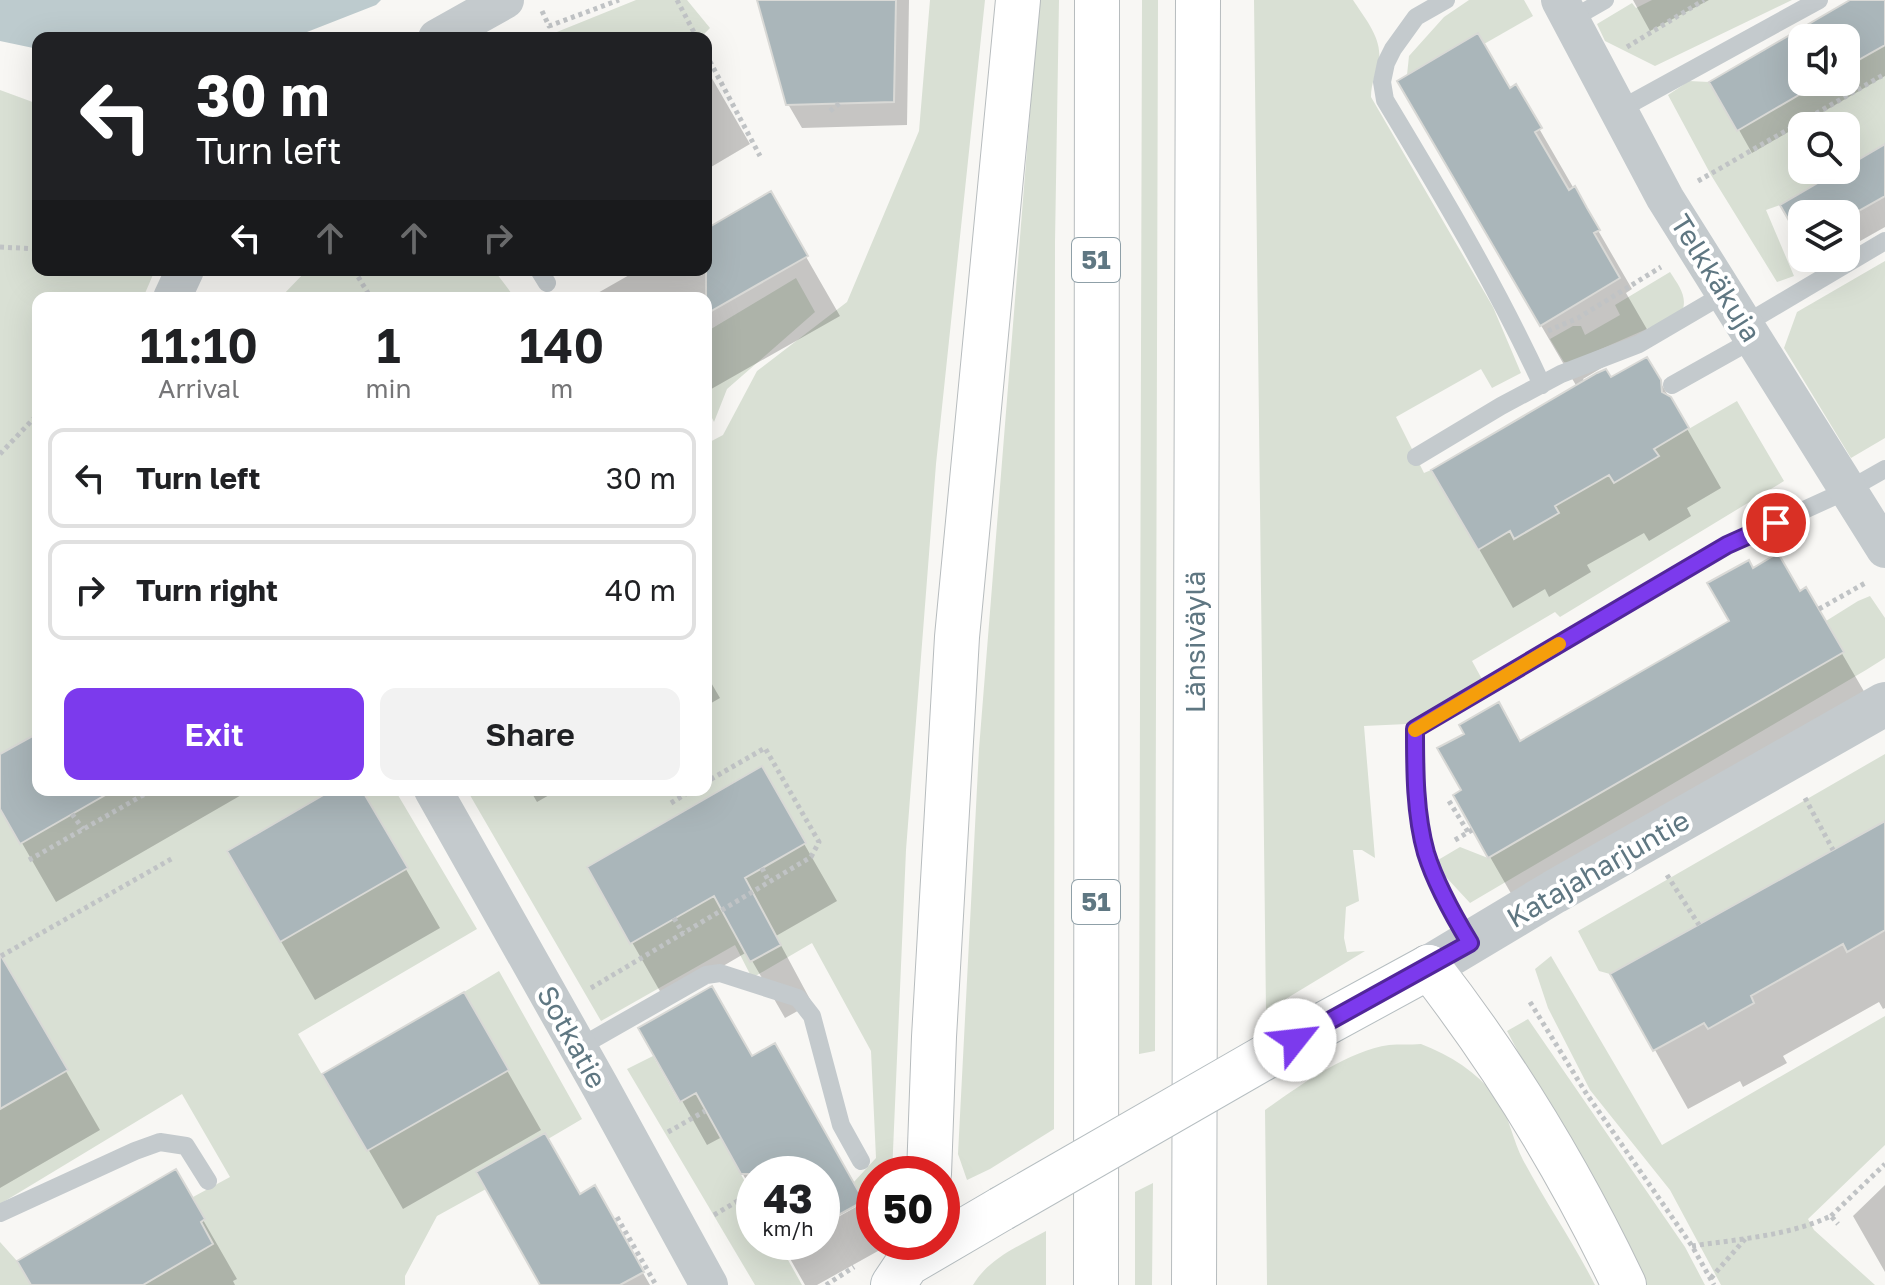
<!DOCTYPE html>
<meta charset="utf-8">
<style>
:root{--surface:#fff;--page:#f2f2f2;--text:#202124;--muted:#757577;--line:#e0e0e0;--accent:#7c3aed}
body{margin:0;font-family:"Golos Text",sans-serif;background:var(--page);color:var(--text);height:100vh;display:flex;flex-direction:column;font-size:30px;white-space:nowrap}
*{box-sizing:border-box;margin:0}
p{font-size:26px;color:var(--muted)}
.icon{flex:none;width:44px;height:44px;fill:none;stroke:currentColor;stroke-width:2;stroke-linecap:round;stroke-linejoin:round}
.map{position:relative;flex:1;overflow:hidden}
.panel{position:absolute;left:32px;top:292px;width:680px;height:504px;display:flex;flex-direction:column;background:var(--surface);border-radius:16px;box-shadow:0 8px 32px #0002}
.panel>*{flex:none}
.guide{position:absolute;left:32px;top:32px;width:680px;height:244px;border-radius:16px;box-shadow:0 8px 32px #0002;background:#202124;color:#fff;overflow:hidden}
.buttons{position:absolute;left:1788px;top:24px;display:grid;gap:16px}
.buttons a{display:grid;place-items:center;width:72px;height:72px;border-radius:16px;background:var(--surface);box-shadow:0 8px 32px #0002;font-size:40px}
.speed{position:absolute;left:736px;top:1156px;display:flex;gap:16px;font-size:40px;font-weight:700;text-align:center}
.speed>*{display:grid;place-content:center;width:104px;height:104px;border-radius:50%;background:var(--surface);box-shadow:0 8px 32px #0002;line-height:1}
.speed small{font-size:20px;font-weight:400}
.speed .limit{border:12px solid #d22;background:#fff;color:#111}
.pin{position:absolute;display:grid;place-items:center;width:68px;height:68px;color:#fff;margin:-34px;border:4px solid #fff;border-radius:50%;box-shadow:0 2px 8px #0007}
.me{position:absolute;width:88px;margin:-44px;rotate:61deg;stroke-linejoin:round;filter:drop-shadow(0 0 6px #0008)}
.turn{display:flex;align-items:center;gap:28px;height:168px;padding:0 32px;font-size:36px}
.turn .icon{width:104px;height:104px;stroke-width:2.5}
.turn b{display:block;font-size:56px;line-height:68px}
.lanes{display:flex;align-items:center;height:76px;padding:0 32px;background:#0003;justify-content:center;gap:40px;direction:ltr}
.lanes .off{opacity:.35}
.eta{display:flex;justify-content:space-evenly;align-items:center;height:136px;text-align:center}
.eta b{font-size:48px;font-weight:600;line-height:56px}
.button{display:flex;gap:16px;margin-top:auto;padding:16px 32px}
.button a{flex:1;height:92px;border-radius:16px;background:var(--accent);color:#fff;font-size:32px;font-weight:600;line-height:92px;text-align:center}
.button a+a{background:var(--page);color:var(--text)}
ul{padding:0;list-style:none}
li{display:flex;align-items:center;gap:24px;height:100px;margin:0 16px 12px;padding:0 16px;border:4px solid var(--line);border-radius:16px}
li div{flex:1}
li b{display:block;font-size:30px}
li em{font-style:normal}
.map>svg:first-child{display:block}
.green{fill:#d9e0d4}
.water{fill:#bdcbce}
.shadow{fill:#0003;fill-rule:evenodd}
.building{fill:#aab6ba;stroke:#d9d9d6;stroke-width:2}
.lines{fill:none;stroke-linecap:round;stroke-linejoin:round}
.secondary-casing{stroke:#b6bec1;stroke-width:46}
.motorway-casing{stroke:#b7bcbe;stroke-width:46}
.path{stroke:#c0c3c5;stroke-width:5;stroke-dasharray:4 4;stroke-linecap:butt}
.service{stroke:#c4cacd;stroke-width:18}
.minor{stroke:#c4cacd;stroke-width:38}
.tertiary{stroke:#c4cacd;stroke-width:44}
.secondary{stroke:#fff;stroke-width:44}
.motorway{stroke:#fff;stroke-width:44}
.secondary-bridge-casing{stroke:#b6bec1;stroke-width:46;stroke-linecap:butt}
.secondary-bridge{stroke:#fff;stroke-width:44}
.route-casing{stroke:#51269a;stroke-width:20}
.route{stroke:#7c3aed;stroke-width:14}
.slow{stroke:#f59e0b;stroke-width:14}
.labels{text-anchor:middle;stroke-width:8;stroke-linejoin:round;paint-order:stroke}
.shield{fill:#fff;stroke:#8fa0a8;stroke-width:2}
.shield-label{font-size:26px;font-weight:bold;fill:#5f7782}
.street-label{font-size:28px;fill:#5f7782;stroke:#fff}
</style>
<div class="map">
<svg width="1885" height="1285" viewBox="0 0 1885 1285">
<rect width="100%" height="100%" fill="#f8f7f4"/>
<!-- green -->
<path class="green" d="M636,0H687L710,28L700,38H542Z
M930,0H985L936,464L906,850L892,1174H874V1202L864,1201L853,1183L876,1158L871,1051L812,943L752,978L735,945L601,1021L467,790H706V444L723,435L757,371L847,302L919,131Z
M1039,0H1059L1055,242L1054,1129L990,1169L967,1180L958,1154L979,749Z
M1142,0H1158L1155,1051L1139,1054Z
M1254,0H1353C1364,17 1382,38 1379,59C1377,73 1371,82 1371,97L1493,307L1521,373L1492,388L1481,369L1396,417L1424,473L1431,470L1478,549L1510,531L1514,539L1559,513L1555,506L1609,475L1614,483L1658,457L1654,449L1737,401L1784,481L1560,617L1555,612L1472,661L1483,681L1407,724L1364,726L1375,858L1362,850H1353L1359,901L1346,907L1344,938L1347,952L1365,951L1266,1011Z
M1469,0H1524L1533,16L1484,44L1477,34L1407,75L1409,56L1444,17Z
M1652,0H1792L1655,66L1605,41L1597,24L1632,3L1636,8Z
M1885,45V144L1846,167V126H1802V170H1840L1780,205L1766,210L1794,276L1777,282L1711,175L1668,95L1689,81L1709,82L1737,130L1821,82H1846V67Z
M0,90L38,104V270H155L143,298H38V790H395L477,929L298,1034L367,1151L509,1070L464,992L499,971L582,1119L548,1139L486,1189L437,1216L405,1276V1285H143L213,1244L201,1222L205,1219L193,1197L230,1177L182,1094L0,1204V1109L67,1070L0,954Z
M1885,261V438L1851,458L1784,348L1797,312Z
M307,270H494L515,298H280Z
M1670,272C1679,286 1689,298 1681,314L1569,363L1564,362L1550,339L1573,326H1581L1585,335L1620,315L1615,305Z
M796,278L815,312L727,389L714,422L706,406V332Z
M1870,596L1885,618V658L1866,670L1470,903L1433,863L1460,847L1488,858L1843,651L1826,621L1858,601Z
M1885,754V821L1610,974L1599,971L1578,931Z
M1551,956L1662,1145L1885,1016V1145L1808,1219L1814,1230L1875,1285H1721L1670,1190L1590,1090L1548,1008L1535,969Z
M1528,1019L1685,1247L1705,1285H1642L1507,1031Z
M1421,1044C1450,1055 1477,1072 1496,1097C1509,1115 1513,1141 1523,1160C1546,1203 1573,1242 1595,1285H1267L1265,1110C1299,1086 1347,1051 1389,1045C1399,1044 1410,1045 1421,1044Z
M653,1056L679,1102L696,1093L754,1198V1242H778L802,1285H755L627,1069Z
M1153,1183L1152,1285H1135V1192Z
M1046,1231V1285H973C989,1258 1019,1246 1046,1231Z
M0,1242L17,1261L31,1285H0Z"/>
<!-- water -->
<path class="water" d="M0,0H381L376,5L307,32L243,35L231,38H38V49L0,41Z"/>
<!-- shadow -->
<path class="shadow" d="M761,0H909L907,125L802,128L788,104Z
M1633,0H1709L1650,31Z
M1854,0H1878L1885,12V76L1752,153L1712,82ZM1802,38H1846V82H1802Z
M706,68L750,144L706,170Z
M1399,82L1509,91L1515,87L1632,289L1626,293L1652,338L1583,379L1585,382L1610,380L1647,359L1721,488L1687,508L1691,516L1649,541L1644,533L1587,565L1591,572L1549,597L1545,589L1513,608L1434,471L1577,387Z
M1885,146V227L1846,249V214H1802V239L1783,205Z
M770,194L840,316L706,392V298H589L638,270H706V231Z
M1813,258H1831L1818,266Z
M1805,590L1876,712L1524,916L1455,796L1520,743L1731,621Z
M706,674L720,698L706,706Z
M38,735V790H250L56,902L0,805V756Z
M761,769L837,901L776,936L812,1003L785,1018L747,952L665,1000L589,867Z
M336,790H360L440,928L315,1000L229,852Z
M530,790H558L537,802Z
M1885,823V1008L1883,1009L1879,1002L1783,1056L1787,1063L1743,1087L1740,1081L1688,1109L1613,975Z
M13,980L100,1130L0,1188V988Z
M464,995L541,1130L403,1209L325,1075Z
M641,1028L752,1059L861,1200L822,1222V1174H754V1194L722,1137L707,1145Z
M175,1171L237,1279L233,1281L235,1285H33Z
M1885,1185V1272L1853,1216Z
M594,1188L650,1285H542L579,1197Z
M863,1203L874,1222V1242H885L887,1246L817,1285H805L784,1248L794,1242H822V1226Z"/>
<!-- building -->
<path class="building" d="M757,0H896L894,102L786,105Z
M1850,0H1885V45L1846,67V38H1802V82H1821L1737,131L1709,82Z
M1478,33L1510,88L1516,84L1542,128L1535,132L1569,190L1575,186L1587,208L1600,230L1594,233L1620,278L1540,326L1397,81Z
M1885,144V196L1846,218V214H1802V243L1780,205L1840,170H1846V167Z
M771,191L808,256L706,314V229Z
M1647,357L1661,380L1662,392L1671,397L1689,428L1654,449L1659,456L1614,483L1609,475L1555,506L1559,513L1514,539L1510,531L1478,550L1431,470L1597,373L1606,369L1611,377Z
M1778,553L1800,591L1806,587L1844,652L1488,858L1453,795L1461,790L1437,748L1464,734L1459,725L1499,702L1520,741L1729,621L1707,583L1749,560L1753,568Z
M38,733V790H114L20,844L0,809V754Z
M762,766L806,843L745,878L781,945L750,962L714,896L630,944L587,867Z
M332,790H362L408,868L280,942L227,851Z
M1885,821V930L1847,952L1843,944L1751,996L1754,1003L1708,1029L1704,1023L1653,1051L1610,974Z
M0,954L68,1070L0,1109Z
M712,986L752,1056L775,1043L864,1201L822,1224V1174H741L696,1093L680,1102L638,1028Z
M464,992L509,1070L367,1151L322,1074Z
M545,1133L580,1194L595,1185L644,1272L620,1285H540L476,1172Z
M176,1169L205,1219L201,1222L213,1244L143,1285H31L17,1261Z"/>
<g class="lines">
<defs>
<path id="secondary" d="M1295,1040L1429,967
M893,1285L907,1264L1001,1209"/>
<path id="motorway" d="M1429,967C1506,1066 1570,1172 1624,1285
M929,1174L934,1037L957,637L1018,0
M935,1242L936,1246
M1096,1285L1097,0
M1194,1285L1198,0"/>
</defs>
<!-- secondary casing -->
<use href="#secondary" class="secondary-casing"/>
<!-- motorway casing -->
<use href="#motorway" class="motorway-casing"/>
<!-- path -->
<path class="path" d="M677,0L697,38
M542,11L549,26L619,0
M1627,47L1704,0
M706,54L760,156
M830,111L840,103
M1698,181L1885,74
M0,247L38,249
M354,270L371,298
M1548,331L1578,318L1661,267
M0,454L38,414
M1819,609L1867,582
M1805,798L1833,850
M1449,801L1468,832
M671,803L692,790
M72,814L83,829
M1455,840L1472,830
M29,860L152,790
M762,868L769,882
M1667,875L1699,925
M674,918L683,933
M1,956L173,858
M591,988L811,857L819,842L765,748L706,782
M1530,1002L1586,1093L1692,1246L1714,1285
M668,1132L705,1111
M714,1215L751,1193
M1831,1216L1885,1164
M617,1217L656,1285
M1692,1246C1739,1239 1788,1236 1831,1216L1838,1224
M1711,1278L1745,1239
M826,1285L854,1267"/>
<!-- service -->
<path class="service" d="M1446,0L1416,17L1393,49L1386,63L1382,82L1385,100C1441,193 1496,285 1542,385
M1570,20L1605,0
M1619,110L1819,0
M539,270L547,283
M1745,324L1885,241
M1672,385L1754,339
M1416,457L1501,406L1561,374L1639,344L1726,293
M1470,943C1453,915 1436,885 1426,853C1415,814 1415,770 1415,729L1727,545L1848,490L1885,469
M578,1048L706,975L720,973L798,998L812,1016L841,1125L861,1161
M0,1213L135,1151L160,1142L186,1146L208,1181"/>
<!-- minor -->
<path class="minor" d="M1560,0L1665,198L1885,549
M437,38L505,0
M172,298L185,270
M433,790L600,1086L709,1285"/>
<!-- tertiary -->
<path class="tertiary" d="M1429,967L1554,892L1885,704"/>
<!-- secondary -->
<use href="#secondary" class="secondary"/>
<!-- motorway -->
<use href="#motorway" class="motorway"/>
<defs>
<path id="secondary-bridge" d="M1001,1209L1295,1040"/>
</defs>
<!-- secondary-bridge casing -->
<use href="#secondary-bridge" class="secondary-bridge-casing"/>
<!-- secondary-bridge -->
<use href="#secondary-bridge" class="secondary-bridge"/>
</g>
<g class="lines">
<defs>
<path id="route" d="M1295,1040L1470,943C1453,915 1436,885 1426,853C1415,814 1415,770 1415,729L1727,545L1776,523"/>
</defs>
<!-- route casing -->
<use href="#route" class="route-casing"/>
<!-- route -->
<use href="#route" class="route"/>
<!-- slow -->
<path class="slow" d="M1415,730L1559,644"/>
</g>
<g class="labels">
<!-- shield labels -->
<g class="shield">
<rect x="1072" y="238" width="48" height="44" rx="6"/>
<rect x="1072" y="880" width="48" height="44" rx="6"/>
</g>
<g class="shield-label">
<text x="1096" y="269">51</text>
<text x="1096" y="911">51</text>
</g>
<!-- street labels -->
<g class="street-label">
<text transform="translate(1716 278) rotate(58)" y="10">Telkkäkuja</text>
<text transform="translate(1195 642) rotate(-90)" y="10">Länsiväylä</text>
<text transform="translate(1598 869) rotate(-30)" y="10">Katajaharjuntie</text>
<text transform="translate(572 1037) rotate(61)" y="10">Sotkatie</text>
</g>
</g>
</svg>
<div class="buttons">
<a><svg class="icon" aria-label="sound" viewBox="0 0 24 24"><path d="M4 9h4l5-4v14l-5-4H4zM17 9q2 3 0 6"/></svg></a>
<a><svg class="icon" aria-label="search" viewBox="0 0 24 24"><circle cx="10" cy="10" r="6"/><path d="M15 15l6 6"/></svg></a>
<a><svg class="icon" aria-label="layers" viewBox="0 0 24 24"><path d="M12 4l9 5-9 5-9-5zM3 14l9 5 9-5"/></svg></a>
</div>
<div class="speed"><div>43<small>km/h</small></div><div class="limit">50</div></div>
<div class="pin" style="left:1776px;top:523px;background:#d93025"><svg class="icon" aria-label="arrive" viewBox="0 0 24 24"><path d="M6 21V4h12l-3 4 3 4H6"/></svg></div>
<svg class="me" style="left:1295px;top:1040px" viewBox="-20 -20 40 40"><circle r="19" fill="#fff"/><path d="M0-13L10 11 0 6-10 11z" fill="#7c3aed"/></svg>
<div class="guide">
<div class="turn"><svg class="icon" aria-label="left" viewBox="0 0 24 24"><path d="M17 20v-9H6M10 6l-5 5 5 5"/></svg><div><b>30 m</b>Turn left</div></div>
<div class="lanes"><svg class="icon" aria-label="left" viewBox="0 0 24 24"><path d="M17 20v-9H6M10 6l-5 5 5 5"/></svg><svg class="icon off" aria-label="ahead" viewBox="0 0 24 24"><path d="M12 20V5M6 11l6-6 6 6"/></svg><svg class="icon off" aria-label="ahead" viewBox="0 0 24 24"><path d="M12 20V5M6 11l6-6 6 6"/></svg><svg class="icon off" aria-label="right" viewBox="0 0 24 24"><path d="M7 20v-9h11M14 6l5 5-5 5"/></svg></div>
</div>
<section class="panel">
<div class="eta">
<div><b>11:10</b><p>Arrival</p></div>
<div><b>1</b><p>min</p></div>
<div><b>140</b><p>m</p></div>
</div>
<ul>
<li><svg class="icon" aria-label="left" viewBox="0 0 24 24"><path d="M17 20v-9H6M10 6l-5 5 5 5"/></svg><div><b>Turn left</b></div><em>30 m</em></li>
<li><svg class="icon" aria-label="right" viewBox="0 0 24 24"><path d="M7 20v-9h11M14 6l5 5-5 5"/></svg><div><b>Turn right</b></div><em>40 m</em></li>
</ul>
<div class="button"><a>Exit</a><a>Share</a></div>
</section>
</div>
